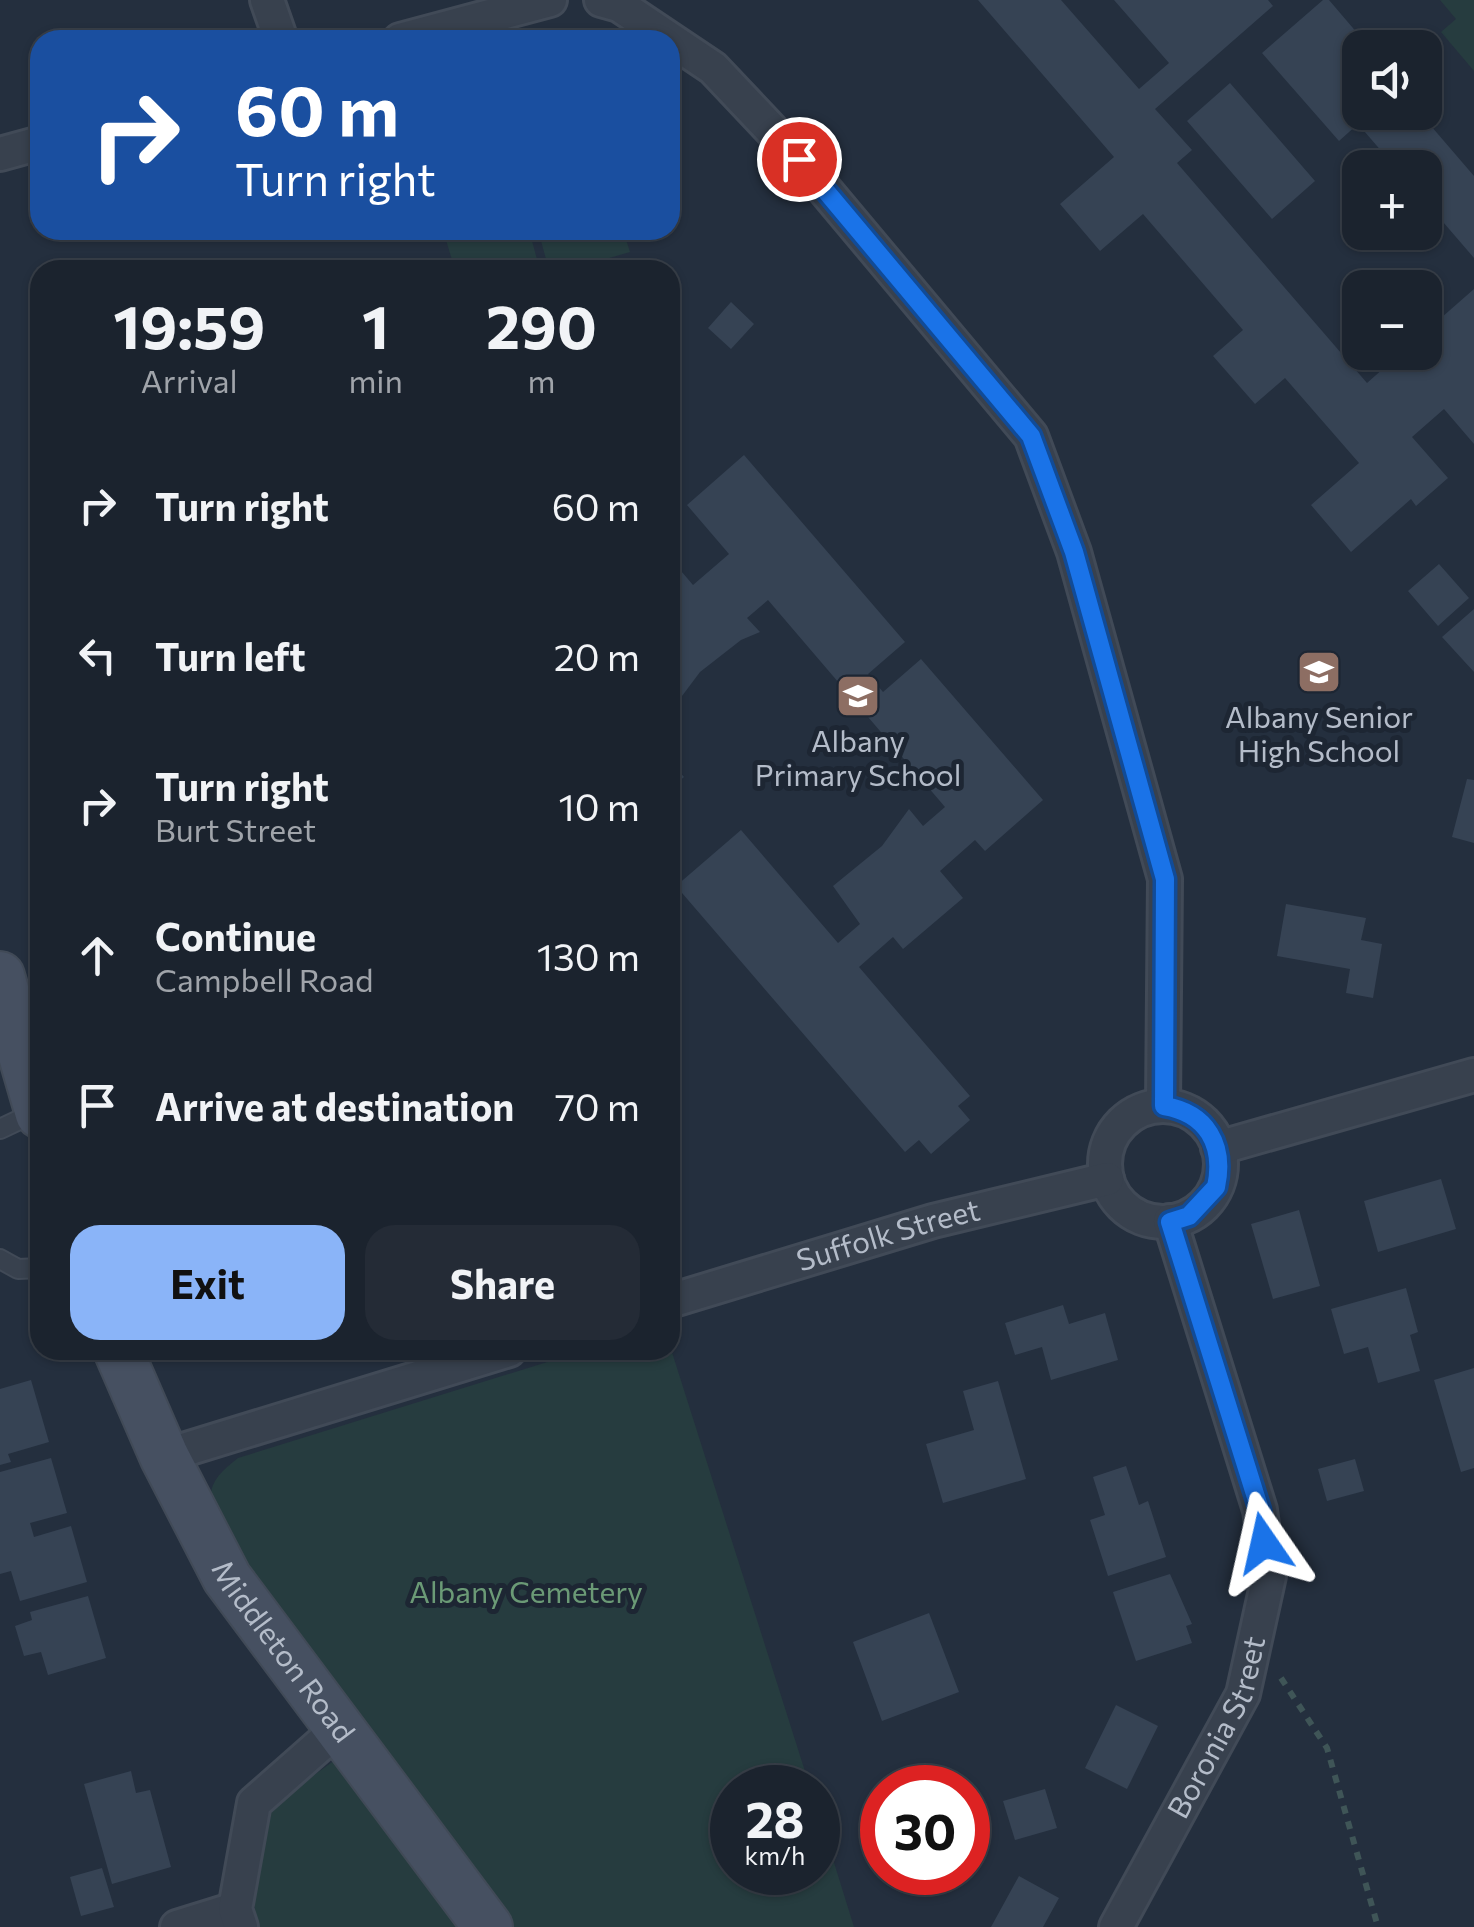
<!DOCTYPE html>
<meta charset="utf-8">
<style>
:root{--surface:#1b232e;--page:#242b36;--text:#f1f3f6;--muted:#a0a4aa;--line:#39404a;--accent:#8ab4f8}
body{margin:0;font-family:Commissioner,sans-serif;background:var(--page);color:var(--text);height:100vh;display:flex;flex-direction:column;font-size:38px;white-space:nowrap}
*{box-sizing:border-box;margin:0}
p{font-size:32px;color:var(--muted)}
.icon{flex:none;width:55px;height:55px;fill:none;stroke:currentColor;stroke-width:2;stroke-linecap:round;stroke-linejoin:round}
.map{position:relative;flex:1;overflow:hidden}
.panel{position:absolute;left:30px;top:260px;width:650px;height:1100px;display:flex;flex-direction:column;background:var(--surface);border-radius:30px;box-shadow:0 2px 8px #0004,0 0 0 2px var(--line)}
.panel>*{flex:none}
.guide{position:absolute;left:30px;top:30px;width:650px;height:210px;border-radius:30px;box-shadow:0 2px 8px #0004,0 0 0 2px var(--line);background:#1a4fa0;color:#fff;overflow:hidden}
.controls{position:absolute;left:1342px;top:30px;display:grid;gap:20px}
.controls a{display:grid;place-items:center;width:100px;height:100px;border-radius:20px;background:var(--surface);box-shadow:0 2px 8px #0004,0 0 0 2px var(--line);font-size:50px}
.speed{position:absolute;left:710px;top:1765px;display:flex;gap:20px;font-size:50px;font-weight:700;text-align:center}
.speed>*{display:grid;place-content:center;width:130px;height:130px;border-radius:50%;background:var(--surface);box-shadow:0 2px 8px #0004,0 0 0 2px var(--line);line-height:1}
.speed small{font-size:25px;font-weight:400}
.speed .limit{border:15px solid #d22;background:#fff;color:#111}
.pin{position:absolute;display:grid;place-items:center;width:85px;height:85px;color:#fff;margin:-42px;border:5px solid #fff;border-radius:50%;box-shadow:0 2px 10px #0007}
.me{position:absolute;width:110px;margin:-55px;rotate:349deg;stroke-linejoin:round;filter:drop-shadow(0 0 8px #0008)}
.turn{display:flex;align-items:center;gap:35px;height:210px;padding:0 40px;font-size:45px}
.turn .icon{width:130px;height:130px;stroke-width:2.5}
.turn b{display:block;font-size:70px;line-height:85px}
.eta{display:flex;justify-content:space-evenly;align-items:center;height:170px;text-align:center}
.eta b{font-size:60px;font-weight:700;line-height:70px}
.button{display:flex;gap:20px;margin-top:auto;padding:20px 40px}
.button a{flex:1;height:115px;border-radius:30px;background:var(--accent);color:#111;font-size:40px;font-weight:700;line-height:115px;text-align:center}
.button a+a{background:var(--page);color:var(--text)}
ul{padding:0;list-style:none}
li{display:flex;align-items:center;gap:30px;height:150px;padding:0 40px}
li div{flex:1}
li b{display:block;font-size:38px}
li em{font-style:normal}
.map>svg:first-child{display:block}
.green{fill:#263c3f}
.building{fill:#364354}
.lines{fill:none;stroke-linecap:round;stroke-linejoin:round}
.service-casing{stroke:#414a57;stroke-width:22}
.minor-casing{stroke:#414a57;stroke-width:38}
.secondary-casing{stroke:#414a57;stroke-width:52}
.path{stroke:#3f5557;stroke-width:6;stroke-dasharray:8 8;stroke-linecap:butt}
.service{stroke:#38414e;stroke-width:18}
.minor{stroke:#38414e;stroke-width:32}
.secondary{stroke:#465061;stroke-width:48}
.route-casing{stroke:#114b97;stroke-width:25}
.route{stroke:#1a73e8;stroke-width:18}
.labels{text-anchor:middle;stroke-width:10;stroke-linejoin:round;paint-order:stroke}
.poi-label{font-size:30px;fill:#b4bcc9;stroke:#1d2633}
.street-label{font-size:30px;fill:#b4bcc9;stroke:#1d2633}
.park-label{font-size:30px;fill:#6b9a76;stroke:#1d2633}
</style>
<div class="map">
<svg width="1474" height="1927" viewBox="0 0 1474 1927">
<rect width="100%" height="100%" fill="#242f3e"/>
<!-- green -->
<path class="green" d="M1440,0H1474V71L1441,32L1456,19Z
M443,230H529L540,270H455Z
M538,230H623L630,252L568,270H549Z
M670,1346L810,1787L732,1788V1872H818V1811L854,1927H256C255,1896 248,1847 266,1820C284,1792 342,1756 369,1737C334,1690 209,1547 211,1494C212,1478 227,1467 238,1458L586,1350H670Z"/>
<!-- building -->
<path class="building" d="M978,0H1061L1139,89L1169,63L1114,0H1268L1273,6L1155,109L1192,150L1177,163L1367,383L1402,352H1425V332L1474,289V444L1444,409L1412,437L1448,478L1416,506L1411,499L1351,552L1311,505L1359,463L1285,378L1255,404L1213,356L1243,330L1143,214L1100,251L1060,204L1114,157Z
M1323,0H1329L1370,48H1360V112H1419L1474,176V258L1425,201V168H1396L1358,124L1339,141L1262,53Z
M1230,83L1315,181L1272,219L1187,121Z
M731,302L754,324L731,349L708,328Z
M744,455L905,642L868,674L883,692L921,659L1043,800L985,851L975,840L940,871L963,898L903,949L893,937L859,967L970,1096L958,1106L970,1120L931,1154L919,1140L905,1152L676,886L741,830L838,943L860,924L833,886L882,846L909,809L923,826L945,807L768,600L747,618L760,632L741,640L700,672L670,712V558L693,585L729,554L687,505Z
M1439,564L1469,598L1438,626L1408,591Z
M1474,609V672L1442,637Z
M670,761L684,777L670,789Z
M1467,779L1474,780V843L1452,837Z
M1286,904L1366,918L1361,940L1382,944L1373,998L1346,993L1350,969L1277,956Z
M1441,1179L1456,1229L1378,1252L1364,1201Z
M1299,1210L1320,1286L1273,1299L1251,1224Z
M1406,1288L1418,1332L1410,1335L1420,1371L1378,1383L1368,1347L1344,1354L1331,1309Z
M1063,1305L1069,1324L1105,1313L1118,1360L1051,1380L1042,1347L1015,1355L1005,1323Z
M1474,1368V1468L1461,1472L1434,1380Z
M31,1380L49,1442L8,1454L11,1462L0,1465V1389Z
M998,1381L1026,1479L943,1503L926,1444L974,1430L963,1391Z
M51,1458L67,1513L30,1523L34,1537L71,1526L87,1582L20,1601L11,1571L0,1574V1472Z
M1355,1459L1364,1491L1327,1501L1318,1469Z
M1126,1466L1139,1505L1148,1501L1166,1557L1108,1576L1090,1520L1105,1515L1093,1477Z
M1170,1574L1192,1624L1186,1626L1192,1643L1136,1661L1113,1592Z
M88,1596L106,1658L48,1675L41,1652L24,1656L15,1626L32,1620L30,1612Z
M929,1613L959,1692L882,1721L853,1642Z
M1116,1705L1158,1726L1127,1789L1085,1768Z
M131,1771L136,1793L150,1790L171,1867L112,1884L84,1784Z
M1045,1789L1057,1828L1015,1840L1003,1801Z
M102,1868L114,1907L81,1916L70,1877Z
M1019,1876L1059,1898L1043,1927H991Z"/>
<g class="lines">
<defs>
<path id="service" d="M0,1129L36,1112
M0,1259L18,1269L40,1268"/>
<g id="minor">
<path d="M267,0L281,40"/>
<path d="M601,0L619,5L713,68L799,159L1031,436L1074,552L1165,879L1163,1106"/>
<path d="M400,40L550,0"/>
<path d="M0,154L40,143"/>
<circle cx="1163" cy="1164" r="58"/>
<path d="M1218,1148L1474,1075"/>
<path id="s1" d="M670,1301L933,1221L1107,1179"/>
<path d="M164,1456L509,1350"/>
<path d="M177,1927L235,1909"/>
<path d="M241,1927L235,1909L254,1803L338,1729"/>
<path id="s2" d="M1116,1927L1243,1694L1269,1576L1260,1510L1170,1221"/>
</g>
<g id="secondary">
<path d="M0,976L40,1114"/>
<path id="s3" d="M118,1350L164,1456L227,1578L488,1927"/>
</g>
</defs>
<!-- service casing -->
<use href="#service" class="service-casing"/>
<!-- minor casing -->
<use href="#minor" class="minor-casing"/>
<!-- secondary casing -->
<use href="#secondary" class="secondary-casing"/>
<!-- path -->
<path class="path" d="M1281,1678L1327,1748L1378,1927"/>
<!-- service -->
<use href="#service" class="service"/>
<!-- minor -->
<use href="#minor" class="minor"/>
<!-- secondary -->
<use href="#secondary" class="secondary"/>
</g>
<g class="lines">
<defs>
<path id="route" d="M799,159L1031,436L1074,552L1165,879L1164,1106C1207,1113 1225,1145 1216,1187L1189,1216L1170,1222L1260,1510L1264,1543"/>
</defs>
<!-- route casing -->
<use href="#route" class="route-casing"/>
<!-- route -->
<use href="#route" class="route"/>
</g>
<!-- icons -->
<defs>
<symbol id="school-square" viewBox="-11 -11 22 22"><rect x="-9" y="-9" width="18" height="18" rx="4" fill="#8d6e63" stroke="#1d2633"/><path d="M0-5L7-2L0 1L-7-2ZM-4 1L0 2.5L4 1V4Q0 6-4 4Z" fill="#fff"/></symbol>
</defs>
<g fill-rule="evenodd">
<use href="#school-square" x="1294" y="647" width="50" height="50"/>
<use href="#school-square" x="833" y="671" width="50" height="50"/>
</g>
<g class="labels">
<!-- poi labels -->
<g class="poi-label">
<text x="1319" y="728">Albany Senior<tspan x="1319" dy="34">High School</tspan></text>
<text x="858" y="752">Albany<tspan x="858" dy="34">Primary School</tspan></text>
</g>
<!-- street labels -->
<g class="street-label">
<text dy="10" stroke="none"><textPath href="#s1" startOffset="228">Suffolk Street</textPath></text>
<text dy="10" stroke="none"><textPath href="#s3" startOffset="345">Middleton Road</textPath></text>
<text dy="10" stroke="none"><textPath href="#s2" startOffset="225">Boronia Street</textPath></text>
</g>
<!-- park labels -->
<g class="park-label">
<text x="526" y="1603">Albany Cemetery</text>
</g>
</g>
</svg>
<div class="controls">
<a><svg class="icon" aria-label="sound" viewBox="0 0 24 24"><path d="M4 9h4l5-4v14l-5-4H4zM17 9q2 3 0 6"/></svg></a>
<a>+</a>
<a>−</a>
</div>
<div class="speed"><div>28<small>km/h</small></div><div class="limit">30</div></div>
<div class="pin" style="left:799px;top:159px;background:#d93025"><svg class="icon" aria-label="arrive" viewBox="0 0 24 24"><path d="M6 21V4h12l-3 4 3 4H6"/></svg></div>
<svg class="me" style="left:1264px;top:1543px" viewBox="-20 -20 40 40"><path d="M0-17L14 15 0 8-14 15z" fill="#1a73e8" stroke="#fff" stroke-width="4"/></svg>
<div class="guide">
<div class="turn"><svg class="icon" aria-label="right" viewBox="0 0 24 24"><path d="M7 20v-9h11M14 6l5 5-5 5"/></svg><div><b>60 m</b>Turn right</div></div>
</div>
<section class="panel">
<div class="eta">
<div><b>19:59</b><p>Arrival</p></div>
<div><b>1</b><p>min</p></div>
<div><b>290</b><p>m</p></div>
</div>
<ul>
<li><svg class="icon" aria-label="right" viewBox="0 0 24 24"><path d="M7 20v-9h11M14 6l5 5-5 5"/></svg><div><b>Turn right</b></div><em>60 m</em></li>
<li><svg class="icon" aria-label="left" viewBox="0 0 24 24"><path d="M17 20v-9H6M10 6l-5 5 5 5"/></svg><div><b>Turn left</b></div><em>20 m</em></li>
<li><svg class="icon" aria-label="right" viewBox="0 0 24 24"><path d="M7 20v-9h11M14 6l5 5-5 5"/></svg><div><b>Turn right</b><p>Burt Street</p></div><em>10 m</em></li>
<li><svg class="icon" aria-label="ahead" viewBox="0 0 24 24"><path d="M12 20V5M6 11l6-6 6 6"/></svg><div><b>Continue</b><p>Campbell Road</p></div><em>130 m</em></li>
<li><svg class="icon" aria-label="arrive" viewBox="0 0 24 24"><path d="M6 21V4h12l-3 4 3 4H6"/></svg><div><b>Arrive at destination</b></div><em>70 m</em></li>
</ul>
<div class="button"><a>Exit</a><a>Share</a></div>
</section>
</div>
